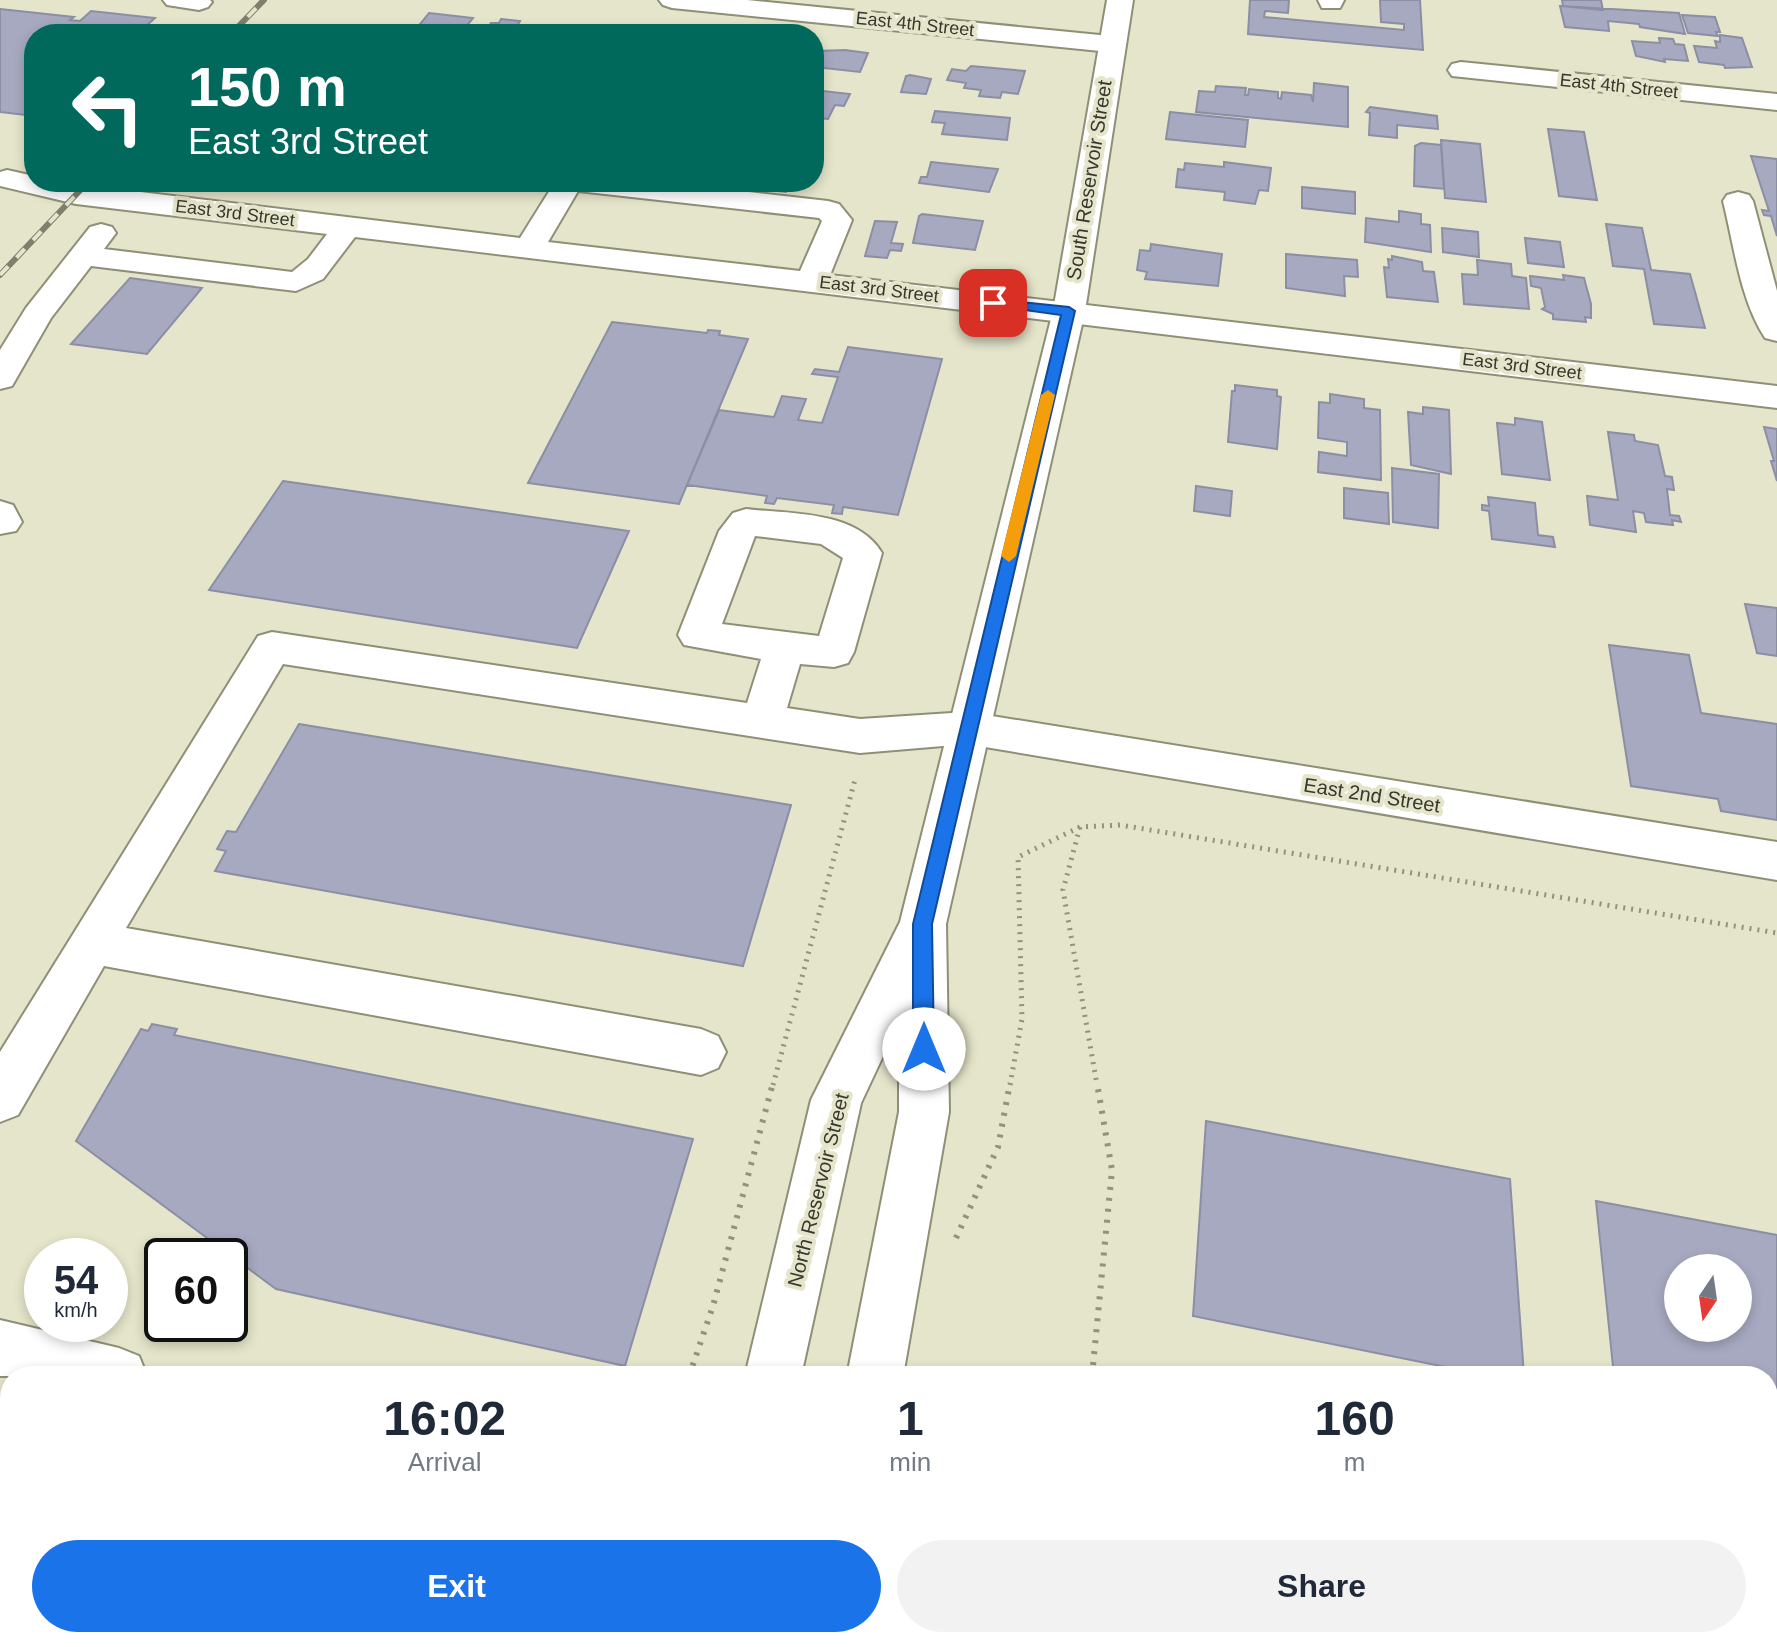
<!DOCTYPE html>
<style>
:root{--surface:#fff;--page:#f2f2f3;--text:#1f2937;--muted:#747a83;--accent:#1a73e8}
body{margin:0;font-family:Helvetica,sans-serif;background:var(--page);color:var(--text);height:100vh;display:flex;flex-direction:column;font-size:30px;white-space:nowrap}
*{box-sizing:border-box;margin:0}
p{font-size:26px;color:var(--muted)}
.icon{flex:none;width:44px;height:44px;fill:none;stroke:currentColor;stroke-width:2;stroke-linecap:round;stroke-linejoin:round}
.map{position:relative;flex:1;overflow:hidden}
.drawer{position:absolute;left:0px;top:1366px;width:1778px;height:282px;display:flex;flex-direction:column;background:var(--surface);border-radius:32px 32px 0 0;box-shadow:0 4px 12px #0003}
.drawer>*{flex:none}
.banner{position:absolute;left:24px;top:24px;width:800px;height:168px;border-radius:32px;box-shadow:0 4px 12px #0003;background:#00695c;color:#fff;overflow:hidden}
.needle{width:52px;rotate:193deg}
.tools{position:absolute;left:1664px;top:1254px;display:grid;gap:16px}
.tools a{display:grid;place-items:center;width:88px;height:88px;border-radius:50%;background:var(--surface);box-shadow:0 4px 12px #0003;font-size:40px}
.speed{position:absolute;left:24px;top:1238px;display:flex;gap:16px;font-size:40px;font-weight:700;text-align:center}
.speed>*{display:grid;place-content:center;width:104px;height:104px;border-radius:50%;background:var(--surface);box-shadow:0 4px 12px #0003;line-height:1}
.speed small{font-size:20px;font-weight:400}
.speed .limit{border:4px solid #111;border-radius:12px;background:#fff;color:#111}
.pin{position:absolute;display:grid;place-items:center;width:68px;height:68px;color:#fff;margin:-34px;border-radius:16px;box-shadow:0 4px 12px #0006}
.me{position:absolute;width:88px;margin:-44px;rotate:0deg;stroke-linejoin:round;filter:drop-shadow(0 0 6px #0008)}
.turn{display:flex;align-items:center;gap:28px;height:168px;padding:0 32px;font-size:36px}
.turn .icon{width:104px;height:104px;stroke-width:2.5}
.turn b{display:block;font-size:56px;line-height:68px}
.eta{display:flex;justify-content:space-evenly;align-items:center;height:136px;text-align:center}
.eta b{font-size:48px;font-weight:700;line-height:56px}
.action{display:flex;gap:16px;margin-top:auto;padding:16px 32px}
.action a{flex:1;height:92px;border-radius:48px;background:var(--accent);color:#fff;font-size:32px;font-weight:700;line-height:92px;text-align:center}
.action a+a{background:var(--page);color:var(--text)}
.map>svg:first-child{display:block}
.building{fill:#a7a9c1;stroke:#8c8ea4;stroke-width:2;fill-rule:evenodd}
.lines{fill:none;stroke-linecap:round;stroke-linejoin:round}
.minor-casing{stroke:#8f8f78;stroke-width:4}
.major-casing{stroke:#8f8f78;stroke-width:4}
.path-far1{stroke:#92927f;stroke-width:5;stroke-dasharray:2 6;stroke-linecap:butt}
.path{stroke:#92927f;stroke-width:6;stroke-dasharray:3 8;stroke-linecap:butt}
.minor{fill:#fff;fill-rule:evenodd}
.major{fill:#fff;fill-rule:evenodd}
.rail-far1-casing{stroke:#7f7f6e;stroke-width:6}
.rail-casing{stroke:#7f7f6e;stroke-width:11}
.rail-far1{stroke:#e5e5cb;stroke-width:4;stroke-dasharray:12;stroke-linecap:butt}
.rail{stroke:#e5e5cb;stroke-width:8;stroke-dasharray:23;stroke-linecap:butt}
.route{fill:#1a73e8;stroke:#114b97;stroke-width:2}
.slow{fill:#f59e0b}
.labels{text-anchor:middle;stroke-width:8;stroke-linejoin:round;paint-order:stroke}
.far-street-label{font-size:18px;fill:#37372d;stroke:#e5e5cb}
.street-label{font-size:20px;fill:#37372d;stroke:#e5e5cb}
</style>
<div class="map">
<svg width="1777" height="1647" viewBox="0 0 1777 1647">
<rect width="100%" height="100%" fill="#e5e5cb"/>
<!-- building -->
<path class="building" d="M1250,0H1289L1288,13L1265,11L1264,17L1404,30V24L1381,22L1380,0H1420L1423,50L1248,34Z
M1562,0H1601L1603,10L1563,6Z
M1560,6L1679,13L1685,34L1640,27L1639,24L1608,21L1609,31L1565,27Z
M0,9L74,17L70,20L80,21L91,11L155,18L145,27L197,33L34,34V116L0,112Z
M429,13L473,18L460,34H412Z
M1682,15L1715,17L1720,32H1716L1718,36L1688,33Z
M501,19L520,21L517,26H525L519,34H483L491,23H499Z
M275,28L330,34H269Z
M1720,35L1742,38L1752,67L1725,68L1724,65L1699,62L1694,46L1717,48L1715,41L1720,42Z
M1659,38L1673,39L1675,44L1684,45L1688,61L1664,59L1665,62L1636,56L1632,41L1660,43Z
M845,50L868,53L860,72L814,67L818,51Z
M971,66L1025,71L1018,94L1002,92L1000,98L979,96L981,90L964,88L966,83L947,80L952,69L966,71Z
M910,75L931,79L926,94L901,92L906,76Z
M1314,83L1348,87V127L1196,112L1199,91L1215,92L1216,86L1246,88L1245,95H1248L1249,89L1278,92V98L1281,99L1282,92L1311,95L1313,102Z
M814,90L850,94L844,106L835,105L828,119L817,118L814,125Z
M1370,107L1437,116L1438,129L1397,125V138L1369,135L1370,113L1366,112Z
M935,111L1010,118L1007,140L942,134L945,123L932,122Z
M1170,112L1248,120L1245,147L1166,139Z
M1548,129L1584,132L1597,200L1559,196Z
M1441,140L1480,144L1486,202L1445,198Z
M1421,143L1441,145L1444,189L1414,186L1415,146Z
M1751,156L1777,159V236L1771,216L1764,215L1762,210L1769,211Z
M931,162L998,169L989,192L919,183L921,177H927Z
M1224,162L1271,168L1268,191L1259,190L1255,204L1224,200L1225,192L1176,187L1178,169L1184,170L1185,163L1224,167Z
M700,182H791L786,192Z
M1302,187L1355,192V214L1302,208Z
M1399,211L1421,214V224L1430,225L1431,252L1365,242L1366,218L1399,222Z
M922,214L983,221L975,250L913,243L919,216Z
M875,221L897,222L891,243L903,244L901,251L890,250L887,258L865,256Z
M1606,224L1642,228L1651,270L1690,274L1705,328L1654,324L1644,269L1613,266Z
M1442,228L1478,232L1479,257L1443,252Z
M1525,238L1560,242L1564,267L1528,263Z
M1151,244L1222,254L1218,286L1145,279L1147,272L1137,270L1140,250L1150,251Z
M1286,254L1357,260L1358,277L1344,276L1345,296L1286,288Z
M1392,256L1422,262L1423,271L1434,272L1438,302L1387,297L1384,267L1389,268L1388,259L1392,260Z
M1477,260L1511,264L1512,276L1526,278L1529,309L1464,304L1462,274L1478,275Z
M1563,275L1584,278L1591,304V318L1585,317L1586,322L1553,319V314L1542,309L1545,307L1541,288L1531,286L1530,276L1564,280Z
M130,278L202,288L147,354L71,344Z
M612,322L707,333L708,330L720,331L719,335L748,339L679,504L528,483Z
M848,347L942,359L898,515L843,507L842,514L832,513L834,505L777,498L774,504L765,503L767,496L687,485L719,410L774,417L782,396L806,399L798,420L822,423L838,377L812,374L815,369L839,372Z
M1235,385L1277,390V396L1281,397L1277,449L1228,442L1232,391H1235Z
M1330,394L1364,399V408L1380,410L1381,480L1318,472L1319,452L1347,456V442L1318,438L1319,402L1330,403Z
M1423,407L1449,410L1451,474L1411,465L1408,412L1423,414Z
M1515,418L1542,422L1550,480L1502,474L1497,423L1515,425Z
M1764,427L1777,429V481L1771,461H1774Z
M1608,432L1634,435L1635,441L1658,445L1665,476L1672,477L1674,490L1667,489L1670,515L1679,516L1681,522L1672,520L1673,525L1646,522L1644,513L1633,511L1636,532L1590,525L1587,496L1618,500Z
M1392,468L1439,474L1438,528L1393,522Z
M283,481L629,531L577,648L209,590Z
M1196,486L1232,491L1230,516L1194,511Z
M1344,488L1388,493L1389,524L1344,518Z
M1488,497L1535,503L1538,535L1553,537L1555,547L1492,539L1489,511L1482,510V505L1489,506Z
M1745,604L1777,608V656L1757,653Z
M1609,645L1689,655L1701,713L1777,724V820L1721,811L1718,799L1631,786Z
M299,724L791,805L743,966L215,871L226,851L217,849L227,831L236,832Z
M152,1024L177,1029L174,1035L693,1139L625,1366L276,1289L76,1141L141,1029L148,1031Z
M1206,1121L1510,1179L1524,1376H1490L1193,1316Z
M1596,1201L1777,1235V1425L1768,1423V1376H1614ZM1678,1268H1738V1328H1678Z"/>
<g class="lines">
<defs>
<path id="minor" d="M163,0H210L212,2L208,7L199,10L167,5Z
M659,0H747L1110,36L1119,38L1123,44L1119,50L1110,52L672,8L663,5Z
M1318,0H1344L1340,8H1322Z
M1461,62L1777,94V110L1452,76L1448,70L1452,64Z
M7,170L34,176V182H58L520,238L555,182H662L828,201L839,204L852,220L830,275L1777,386V408L355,237L323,279L296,291L91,266L51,318L12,386L0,389V350L26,308L90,227L101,224L112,227L116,233L104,249L292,272L308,259L327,234L76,204L0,186V172ZM578,191L819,218L822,221L800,271L548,242Z
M1738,192L1749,195L1753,201L1777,291V341L1765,338C1740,300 1734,245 1723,201L1727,195Z
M0,501L13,505L22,522L16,531L0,534Z
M746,509C789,514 857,510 882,553L854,652L848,663L834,667L800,664L787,708L860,719L967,712L1777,842V880L967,744L860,753L283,664L126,928L701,1029L718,1036L726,1052L718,1068L701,1075L104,966L18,1115L0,1122V1052L258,636L272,632L747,703L761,659L684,645L678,635L719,531L733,513ZM755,536L821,544L843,558L819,636L722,624Z
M0,1320L119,1348L139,1356L147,1376H0Z
M1208,1638H1309L1312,1647H1211Z"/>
<path id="major" d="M1107,0H1133L1085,311L946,924L949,1112L903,1376H847L899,1112V1022L861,1103L801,1376H745L811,1100L900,922L1053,311Z
M681,1638H743L741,1647H679Z
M795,1638H857L856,1647H794Z"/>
</defs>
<!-- minor casing -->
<use href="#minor" class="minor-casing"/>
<!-- major casing -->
<use href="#major" class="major-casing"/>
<!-- path-far1 -->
<path class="path-far1" d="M1080,827L1063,890L1097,1085
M773,1085L856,776
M1010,1085L1022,1019L1018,857L1080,827L1120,825L1777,933"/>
<!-- path -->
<path class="path" d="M956,1238L998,1147L1010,1083
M689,1376L713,1306L773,1083
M1092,1376L1112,1170L1097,1083
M1576,1638L1615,1647
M887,1647L888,1638"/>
<!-- minor -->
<use href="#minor" class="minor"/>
<!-- major -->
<use href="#major" class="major"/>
<defs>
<path id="rail-far1" d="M231,34L264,0
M0,275L88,182"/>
<path id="rail" d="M0,1425L10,1432
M0,1491L10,1494
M610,1638L647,1647"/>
</defs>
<!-- rail-far1 casing -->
<use href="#rail-far1" class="rail-far1-casing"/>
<!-- rail casing -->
<use href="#rail" class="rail-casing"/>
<!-- rail-far1 -->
<use href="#rail-far1" class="rail-far1"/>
<!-- rail -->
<use href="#rail" class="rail"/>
</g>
<!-- route -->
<path class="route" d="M993,299L1069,307L1075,311L932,924L934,1049L931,1056L924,1059L916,1056L913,1049V924L1061,315L988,305L986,303Z"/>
<!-- slow -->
<path class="slow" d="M1048,390L1055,395L1016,556L1009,562L1001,556L1041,395Z"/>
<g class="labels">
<!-- far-street labels -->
<g class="far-street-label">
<text transform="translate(915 24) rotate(6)" y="6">East 4th Street</text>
<text transform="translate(1619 86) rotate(6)" y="6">East 4th Street</text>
<text transform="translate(235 213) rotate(7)" y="6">East 3rd Street</text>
<text transform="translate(879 289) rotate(7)" y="6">East 3rd Street</text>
<text transform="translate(1522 366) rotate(7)" y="6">East 3rd Street</text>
</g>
<!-- street labels -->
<g class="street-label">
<text transform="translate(1089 180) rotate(-81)" y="7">South Reservoir Street</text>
<text transform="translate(1372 795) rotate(9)" y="7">East 2nd Street</text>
<text transform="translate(818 1190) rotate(-76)" y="7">North Reservoir Street</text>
</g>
</g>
</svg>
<div class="tools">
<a><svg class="needle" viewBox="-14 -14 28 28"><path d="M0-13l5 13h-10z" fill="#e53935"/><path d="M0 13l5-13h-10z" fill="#747a83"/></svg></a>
</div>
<div class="speed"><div>54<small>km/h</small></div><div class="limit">60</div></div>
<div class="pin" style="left:993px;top:303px;background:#d93025"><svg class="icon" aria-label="arrive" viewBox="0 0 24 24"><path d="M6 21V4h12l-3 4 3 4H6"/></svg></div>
<svg class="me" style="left:924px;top:1049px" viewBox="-20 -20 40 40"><circle r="19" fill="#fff"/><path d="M0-13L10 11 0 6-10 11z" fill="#1a73e8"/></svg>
<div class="banner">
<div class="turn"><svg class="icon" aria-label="left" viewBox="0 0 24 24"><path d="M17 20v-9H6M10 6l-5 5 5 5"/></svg><div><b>150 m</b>East 3rd Street</div></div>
</div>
<section class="drawer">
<div class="eta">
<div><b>16:02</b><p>Arrival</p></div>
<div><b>1</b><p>min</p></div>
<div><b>160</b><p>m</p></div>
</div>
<div class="action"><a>Exit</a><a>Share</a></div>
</section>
</div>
